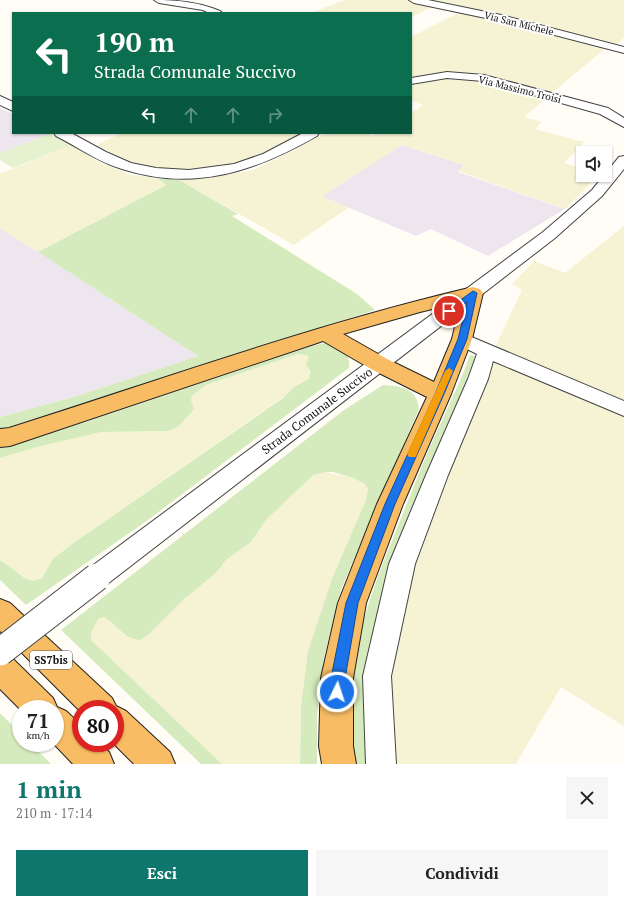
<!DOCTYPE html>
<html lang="it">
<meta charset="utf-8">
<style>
:root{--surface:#fff;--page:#f6f6f6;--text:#222;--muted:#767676;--accent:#0f766e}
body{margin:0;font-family:"PT Serif",serif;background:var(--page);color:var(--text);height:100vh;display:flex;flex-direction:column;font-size:15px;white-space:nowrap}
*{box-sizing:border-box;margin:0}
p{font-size:13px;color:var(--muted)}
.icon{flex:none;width:22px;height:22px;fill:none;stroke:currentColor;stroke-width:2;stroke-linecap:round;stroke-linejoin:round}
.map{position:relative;height:764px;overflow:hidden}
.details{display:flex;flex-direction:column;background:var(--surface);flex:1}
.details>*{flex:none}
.hud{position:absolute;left:12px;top:12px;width:400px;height:122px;border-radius:0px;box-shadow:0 1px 3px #0004;background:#0b6e4f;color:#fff;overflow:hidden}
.tools{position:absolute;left:576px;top:146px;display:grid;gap:8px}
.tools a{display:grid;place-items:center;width:36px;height:36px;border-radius:0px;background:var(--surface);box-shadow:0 1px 3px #0004;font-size:20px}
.speed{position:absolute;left:12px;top:700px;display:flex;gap:8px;font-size:20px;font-weight:700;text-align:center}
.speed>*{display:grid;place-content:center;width:52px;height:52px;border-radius:50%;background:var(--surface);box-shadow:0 1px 3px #0004;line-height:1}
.speed small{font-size:10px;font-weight:400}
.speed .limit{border:6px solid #d22;background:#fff;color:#111}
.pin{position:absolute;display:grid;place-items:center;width:34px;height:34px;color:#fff;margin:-17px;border:2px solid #fff;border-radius:50%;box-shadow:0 1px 4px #0007}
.me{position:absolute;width:44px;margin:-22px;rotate:4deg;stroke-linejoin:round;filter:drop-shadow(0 0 3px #0008)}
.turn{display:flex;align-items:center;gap:14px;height:84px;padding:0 16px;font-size:18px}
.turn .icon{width:52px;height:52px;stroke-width:2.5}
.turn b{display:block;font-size:28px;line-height:34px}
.lanes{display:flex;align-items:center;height:38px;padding:0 16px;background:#0003;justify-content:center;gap:20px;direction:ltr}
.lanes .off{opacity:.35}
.round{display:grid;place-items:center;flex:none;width:42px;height:42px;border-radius:0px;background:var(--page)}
.headline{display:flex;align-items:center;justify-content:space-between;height:68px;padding:0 16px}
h1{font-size:24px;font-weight:700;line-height:30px;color:var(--accent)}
.button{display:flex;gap:8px;margin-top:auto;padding:8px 16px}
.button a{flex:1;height:46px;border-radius:0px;background:var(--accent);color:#fff;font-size:16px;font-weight:700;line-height:46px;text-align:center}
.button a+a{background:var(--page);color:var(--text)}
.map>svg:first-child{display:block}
.industrial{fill:#eee6ef}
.farmland{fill:#f6f3d4}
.green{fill:#d5ebbd}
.pitch{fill:#e6f2cf}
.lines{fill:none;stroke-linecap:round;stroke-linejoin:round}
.minor-casing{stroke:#444;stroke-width:2}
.trunk-casing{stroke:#222;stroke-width:2}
.minor{fill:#fff;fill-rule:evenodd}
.trunk{fill:#f7bc64;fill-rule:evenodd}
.minor-bridge-casing{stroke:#444;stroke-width:29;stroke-linecap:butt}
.minor-bridge{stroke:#fff;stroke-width:27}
.route{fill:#1a73e8;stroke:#114b97}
.slow{fill:#f59e0b}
.labels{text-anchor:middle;stroke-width:4;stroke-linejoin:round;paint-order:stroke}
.far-street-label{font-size:10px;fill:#111;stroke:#fff}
.shield{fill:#fff;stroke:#585858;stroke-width:1}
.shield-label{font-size:11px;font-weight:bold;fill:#111}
.street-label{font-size:12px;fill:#111;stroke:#fff}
</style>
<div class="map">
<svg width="624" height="764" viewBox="0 0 624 764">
<rect width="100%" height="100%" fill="#fffdf5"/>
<!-- industrial -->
<path class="industrial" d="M0,108L13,114V133L49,134L0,153Z
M402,145L464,165L458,172L565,209L488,256L431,229L416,236L321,196Z
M0,228L38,252L198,356L74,397L0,417Z"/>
<!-- farmland -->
<path class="farmland" d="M344,0H406L435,6L411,17V13H311Z
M419,0H624V38L614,46Z
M462,11L607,47L553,92L495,77L476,74L437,73L411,77V37Z
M455,78L485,81L547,98L524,117L542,122L535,129L584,142L564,163L583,169V175H596L586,188L565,209L458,171L464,165L402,145L322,196L348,208L294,245L179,180L227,175L253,170L289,153L326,133H365L373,136L377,133H411V113L423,105L411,101V86L425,81Z
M122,133H303L256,157L233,165L194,170H180L154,168L132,163L98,146V144Z
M72,145L97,161L131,175L157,178L166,185L38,252L0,228V174Z
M624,226V400L495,347L522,290L512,284L534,261L565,273Z
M298,354L309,356V379L72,544L53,559L42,578L33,581L26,579L0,560V458L37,447L101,432L168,431L194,409L191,400L193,395L206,385Z
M494,358L624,411V726L561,687L516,764H392L388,683L412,562Z
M326,472L353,478L365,484L368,489L366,500L308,651L301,706L300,764H222L92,641L91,633L98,618L104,617L110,620L125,636L184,599L216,573L226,560L251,542L266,520L313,475Z"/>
<!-- green -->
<path class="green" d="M157,178L179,180L238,214L232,216L357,294L375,310L25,424L0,429V417L74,397L198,356L38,252L166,185Z
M325,343C342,346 350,349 349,368L148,520L26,605L0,580V560L26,579L33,581L42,578L53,559L72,544L283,398L294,387L309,379L310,371L306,364L309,356L298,354L206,385L193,395L191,400L194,409L179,426L168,431L101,432L37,447L0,458V446L18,442L86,422L311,346Z
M470,355L478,357L370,653L364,720L368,764H354C346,705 354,641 375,585C381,566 390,547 397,528C406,506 415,483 424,461C439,425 457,391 470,355Z
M383,385C401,386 417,388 419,409L341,589L325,653L317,716V764H300L301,706L308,651L332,579L366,500L368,489L365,484L353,478L333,472H326L313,475L266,520L251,542L226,560L216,573L184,599L148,635L140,640C121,638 119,625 104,617L98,619L91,633L92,641L222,764H201L61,630L344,410Z
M0,713L21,734V743H30L51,764H0Z"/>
<!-- pitch -->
<path class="pitch" d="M49,134L72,145L13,168L0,160V153Z"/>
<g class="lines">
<defs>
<path id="minor" d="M154,0C177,0 199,2 220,11L222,13H209L203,10L159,3Z
M409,0H428L501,15L624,47V53L500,21L414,3Z
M447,72L484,75L608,108L624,118V127L600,114L483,81L447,78L411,84V78Z
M0,96L13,102V111L0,105Z
M54,133H71L106,152L131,163L156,168L189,170L234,164L263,154L303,133H319L317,136C254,172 194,192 122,169C98,162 78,147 56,136Z
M624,156V169L602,196L555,238L106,585L97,588L88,585L84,577L88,569L543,232L592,190L619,157Z
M462,333L624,401V416L493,361L488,379L448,475L415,564L391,676L396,764H366L363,676L389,564L426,475L468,379L477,354L455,343L453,339L455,335Z"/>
<path id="trunk" d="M473,287L480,289L483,293L472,339L451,394L403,504L366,603L353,678V746L356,764H322L319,746L321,678L338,603L377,504L427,397L371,369L323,341L10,446L0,447V429L9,428C163,379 316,324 473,287ZM461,302L452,339L434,382L387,359L343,334L420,312Z
M0,599L10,603L112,698L116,706L126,711L170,752L175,764H134L113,743H115V709H81V712L0,631Z
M0,652L11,657L53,698L57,707L66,711L81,725V743H100L109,752L114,764H73L53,743H55V709H21V710L0,689Z"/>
</defs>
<!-- minor casing -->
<use href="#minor" class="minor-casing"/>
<!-- trunk casing -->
<use href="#trunk" class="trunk-casing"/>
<!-- minor -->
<use href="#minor" class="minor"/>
<!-- trunk -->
<use href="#trunk" class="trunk"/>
<defs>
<path id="minor-bridge" d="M0,652L97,577"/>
</defs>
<!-- minor-bridge casing -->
<use href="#minor-bridge" class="minor-bridge-casing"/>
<!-- minor-bridge -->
<use href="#minor-bridge" class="minor-bridge"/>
</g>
<!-- route -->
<path class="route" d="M473,291L477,293L467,339L444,394L395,504L358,603L342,696L337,698L332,696L331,692V678L346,603L385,504L435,394L458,339L467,302L452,313L449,314L445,311Z"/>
<!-- slow -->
<path class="slow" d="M449,368L453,371L417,454L416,457H409L407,454L445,371Z"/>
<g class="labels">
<!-- far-street labels -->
<g class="far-street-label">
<text transform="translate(519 23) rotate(14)" y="4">Via San Michele</text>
<text transform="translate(520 89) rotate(14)" y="4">Via Massimo Troisi</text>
</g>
<!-- shield labels -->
<rect class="shield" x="30" y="651" width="42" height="18" rx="3"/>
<g class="shield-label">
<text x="51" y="664">SS7bis</text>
</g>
<!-- street labels -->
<g class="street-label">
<text transform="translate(317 411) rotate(-37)" y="4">Strada Comunale Succivo</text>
</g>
</g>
</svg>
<div class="tools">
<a><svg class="icon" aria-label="sound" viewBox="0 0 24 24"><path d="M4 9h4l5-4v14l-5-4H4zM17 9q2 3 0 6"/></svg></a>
</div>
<div class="speed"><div>71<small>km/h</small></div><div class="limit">80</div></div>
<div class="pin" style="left:449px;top:311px;background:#d93025"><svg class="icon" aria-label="arrive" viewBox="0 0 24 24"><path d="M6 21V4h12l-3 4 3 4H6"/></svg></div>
<svg class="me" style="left:337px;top:692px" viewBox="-20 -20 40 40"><circle r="17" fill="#1a73e8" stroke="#fff" stroke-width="3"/><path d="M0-11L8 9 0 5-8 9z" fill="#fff"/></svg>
<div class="hud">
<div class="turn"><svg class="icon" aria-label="left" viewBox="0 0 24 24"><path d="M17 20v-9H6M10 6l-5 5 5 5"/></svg><div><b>190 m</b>Strada Comunale Succivo</div></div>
<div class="lanes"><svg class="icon" aria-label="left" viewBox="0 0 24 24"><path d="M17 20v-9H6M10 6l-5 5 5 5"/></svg><svg class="icon off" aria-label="ahead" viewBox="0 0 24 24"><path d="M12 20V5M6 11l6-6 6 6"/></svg><svg class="icon off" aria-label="ahead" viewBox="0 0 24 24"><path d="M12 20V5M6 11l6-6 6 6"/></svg><svg class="icon off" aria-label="right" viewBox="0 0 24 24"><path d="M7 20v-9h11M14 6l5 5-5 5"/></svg></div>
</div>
</div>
<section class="details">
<div class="headline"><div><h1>1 min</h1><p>210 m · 17:14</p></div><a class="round"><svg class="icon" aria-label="close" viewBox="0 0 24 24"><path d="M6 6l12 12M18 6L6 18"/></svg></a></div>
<div class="button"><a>Esci</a><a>Condividi</a></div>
</section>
